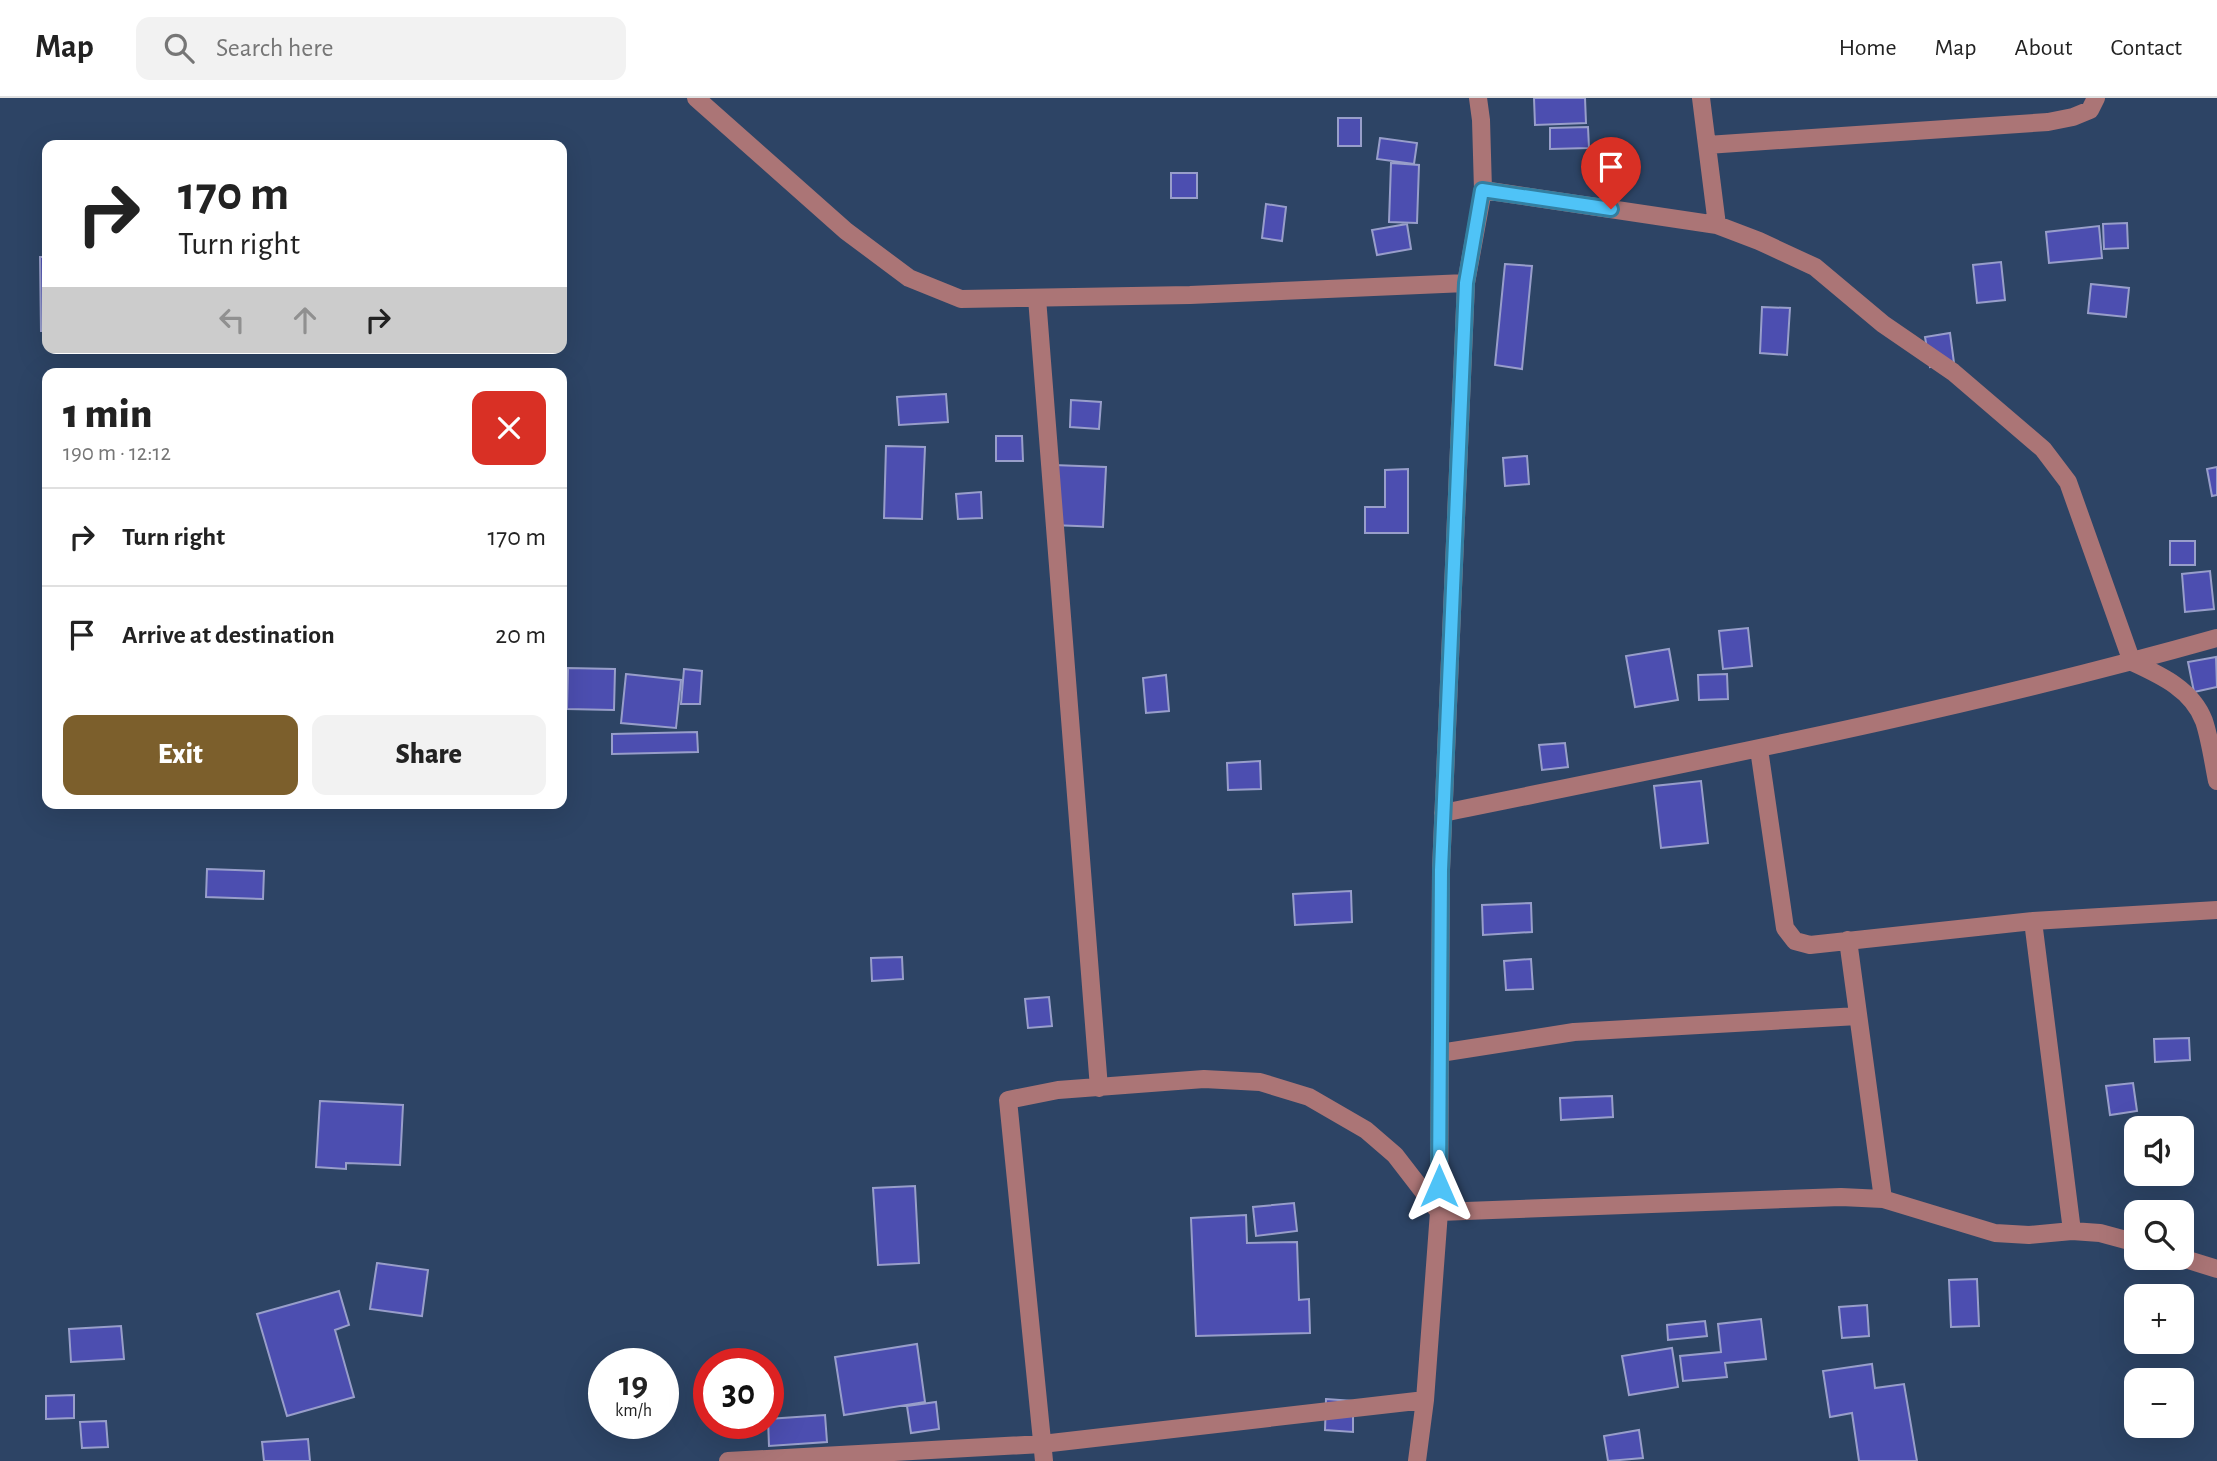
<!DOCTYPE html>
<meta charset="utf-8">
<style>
:root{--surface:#fff;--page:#f2f2f2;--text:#222;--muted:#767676;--line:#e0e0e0;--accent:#7c5f2c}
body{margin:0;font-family:"Alegreya Sans",sans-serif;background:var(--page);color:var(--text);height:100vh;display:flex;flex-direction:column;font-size:26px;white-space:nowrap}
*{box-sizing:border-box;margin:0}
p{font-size:23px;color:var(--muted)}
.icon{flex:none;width:38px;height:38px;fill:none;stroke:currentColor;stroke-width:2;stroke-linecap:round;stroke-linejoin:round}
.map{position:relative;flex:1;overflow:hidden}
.side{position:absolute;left:42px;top:270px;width:525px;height:441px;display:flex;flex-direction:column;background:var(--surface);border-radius:14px;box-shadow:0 7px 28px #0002}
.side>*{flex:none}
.hud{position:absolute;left:42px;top:42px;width:525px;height:214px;border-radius:14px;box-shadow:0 7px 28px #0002;background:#fff;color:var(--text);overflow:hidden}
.fabs{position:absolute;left:2124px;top:1018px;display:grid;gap:14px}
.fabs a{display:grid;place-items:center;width:70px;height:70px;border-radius:14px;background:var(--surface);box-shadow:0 7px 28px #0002;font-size:35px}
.speed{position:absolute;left:588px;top:1250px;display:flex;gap:14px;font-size:35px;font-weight:700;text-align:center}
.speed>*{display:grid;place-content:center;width:91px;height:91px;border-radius:50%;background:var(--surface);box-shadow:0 7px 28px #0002;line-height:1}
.speed small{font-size:18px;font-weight:400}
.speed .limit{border:10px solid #d22;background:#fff;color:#111}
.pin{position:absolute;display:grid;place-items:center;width:60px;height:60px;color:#fff;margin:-72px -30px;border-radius:50% 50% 50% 0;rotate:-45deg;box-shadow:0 0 7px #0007}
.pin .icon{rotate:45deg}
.me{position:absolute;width:77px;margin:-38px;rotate:0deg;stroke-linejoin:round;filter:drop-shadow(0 0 5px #0008)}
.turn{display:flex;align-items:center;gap:24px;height:147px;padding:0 21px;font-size:32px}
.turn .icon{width:91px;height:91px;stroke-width:2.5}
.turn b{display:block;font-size:49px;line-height:60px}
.lanes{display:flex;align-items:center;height:66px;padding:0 21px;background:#0003;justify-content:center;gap:35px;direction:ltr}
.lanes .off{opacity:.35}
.round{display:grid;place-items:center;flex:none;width:74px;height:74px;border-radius:14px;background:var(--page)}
.overview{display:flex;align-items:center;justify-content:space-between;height:119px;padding:0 21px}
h1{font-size:42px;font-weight:800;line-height:52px}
.primary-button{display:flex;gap:14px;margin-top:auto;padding:14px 21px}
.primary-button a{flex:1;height:80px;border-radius:14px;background:var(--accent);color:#fff;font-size:28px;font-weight:800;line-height:80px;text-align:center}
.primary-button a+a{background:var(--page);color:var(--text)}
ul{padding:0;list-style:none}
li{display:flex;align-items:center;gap:21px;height:98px;padding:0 21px;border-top:2px solid var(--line)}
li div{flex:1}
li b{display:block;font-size:26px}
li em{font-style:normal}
header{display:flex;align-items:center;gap:42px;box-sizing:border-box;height:98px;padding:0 35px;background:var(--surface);border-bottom:2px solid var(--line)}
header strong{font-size:33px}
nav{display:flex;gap:38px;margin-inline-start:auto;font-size:24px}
.search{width:490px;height:63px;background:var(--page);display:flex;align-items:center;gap:18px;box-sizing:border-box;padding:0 24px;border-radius:14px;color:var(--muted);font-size:26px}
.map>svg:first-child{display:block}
.building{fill:#4c4eb0;stroke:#989eca;stroke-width:2}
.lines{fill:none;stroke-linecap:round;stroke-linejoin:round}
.minor{stroke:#ab7576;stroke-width:18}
.route-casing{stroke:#337fa1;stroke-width:18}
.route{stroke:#4fc3f7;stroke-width:12}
</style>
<header>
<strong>Map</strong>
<div class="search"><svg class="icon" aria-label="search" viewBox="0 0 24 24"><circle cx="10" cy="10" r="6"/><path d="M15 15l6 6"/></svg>Search here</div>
<nav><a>Home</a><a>Map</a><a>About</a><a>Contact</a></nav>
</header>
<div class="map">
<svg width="2217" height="1363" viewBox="0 0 2217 1363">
<rect width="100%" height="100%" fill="#2d4465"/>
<!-- building -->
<path class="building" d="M1534,0H1585L1586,25L1535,27Z
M1338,20H1361V48H1338Z
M1588,29L1589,50L1550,51V30Z
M1380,40L1417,45L1414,66L1377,61Z
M1391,65L1419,67L1417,125L1389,124Z
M1171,75H1197V100H1171Z
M1266,106L1286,109L1282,143L1262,140Z
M2127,125L2128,150L2104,151L2103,126Z
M1407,126L1411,151L1377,157L1372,132Z
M2099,128L2102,160L2049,165L2046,134Z
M40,159H47V233H41Z
M2001,164L2005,202L1977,205L1973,167Z
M1505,166L1532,168L1522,271L1495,267Z
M2091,186L2129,190L2126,219L2088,215Z
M1762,209L1790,210L1787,257L1760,255Z
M1950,235L1954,265L1930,269L1925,239Z
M946,296L948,324L899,327L897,299Z
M1071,302L1101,304L1099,331L1070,329Z
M996,338H1022L1023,363H996Z
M886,348L925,349L922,421L884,420Z
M1527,358L1529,386L1505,388L1503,360Z
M1053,367L1106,369L1103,429L1051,427Z
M2217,369V397L2212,398L2207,371Z
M1408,371V435H1365V409H1385V372Z
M981,394L982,420L958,421L956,396Z
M2170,443H2195V467H2170Z
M2210,473L2214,511L2185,514L2182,476Z
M1748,530L1752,568L1723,571L1719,533Z
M1669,551L1678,602L1635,609L1626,558Z
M2216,559L2217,589L2194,594L2188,564Z
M568,570L615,571L614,612L567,611Z
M684,571L702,573L700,606H681Z
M626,576L681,582L676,630L621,625Z
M1727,576L1728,601L1699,602L1698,577Z
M1166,577L1169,613L1146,615L1143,580Z
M697,634L698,654L612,656V636Z
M1565,645L1568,669L1542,672L1539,647Z
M1260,663L1261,691L1228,692L1227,665Z
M1701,683L1708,745L1661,750L1654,688Z
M207,771L264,773L263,801L206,799Z
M1351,793L1352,824L1295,827L1293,796Z
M1531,805L1532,834L1483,837L1482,807Z
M902,859L903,881L872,883L871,860Z
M1531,861L1533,891L1506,892L1504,863Z
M1049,899L1052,928L1028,930L1025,901Z
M2189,940L2190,962L2155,964L2154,941Z
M2133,985L2137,1013L2110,1017L2106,988Z
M1612,998L1613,1019L1561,1022L1560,1000Z
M320,1003L403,1007L400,1067L346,1065V1071L316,1069Z
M915,1088L919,1165L878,1167L873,1090Z
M1294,1105L1297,1133L1256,1138L1253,1109Z
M1246,1117L1247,1145L1297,1144L1299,1202L1309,1201L1310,1235L1196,1238L1191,1120Z
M377,1165L428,1172L422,1218L370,1211Z
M1977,1181L1979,1228L1951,1229L1949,1182Z
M339,1193L349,1227L335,1232L354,1299L287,1318L257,1216Z
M1867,1207L1869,1238L1842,1240L1839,1209Z
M1761,1221L1766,1261L1725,1265L1727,1279L1683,1283L1680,1258L1721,1254L1718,1226Z
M1705,1223L1707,1238L1668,1242L1667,1227Z
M121,1228L124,1261L71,1264L69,1231Z
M917,1246L925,1304L844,1317L835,1259Z
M1672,1250L1678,1289L1629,1297L1622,1258Z
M1872,1266L1875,1290L1904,1286L1917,1363H1859L1852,1315L1830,1319L1823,1273Z
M74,1297V1320L46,1321V1298Z
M1326,1301L1353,1303V1334L1325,1332Z
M936,1304L939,1331L911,1335L907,1308Z
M825,1317L827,1344L769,1348L768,1321Z
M106,1323L108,1349L82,1350L80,1324Z
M1639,1332L1643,1360L1608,1363L1604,1338Z
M308,1341L310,1363H264L262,1344Z"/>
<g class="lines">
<!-- minor -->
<path class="minor" d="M696,0L846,133L909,180L961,201L1190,197L1466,185
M1701,0L1717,127
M1707,47L2048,24L2073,19L2090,12L2096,0
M1483,92L1717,127L1759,143L1815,169L1883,226L1953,274L2043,351L2068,384L2132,564C2160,577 2192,591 2204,623C2210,641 2213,663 2217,683
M1037,200L1099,990
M1759,651L1785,830L1795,843L1810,847L2033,823L2217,812
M1443,715C1702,662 1962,612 2217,540
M2033,823L2072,1133
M1848,842L1883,1101
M1440,955L1574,934L1858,918
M2182,1160L2217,1171
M728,1363L1042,1346L1425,1302
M1044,1363L1008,1002L1058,992L1204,981L1260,984L1309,999L1366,1032L1395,1057L1439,1114L1841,1099L1883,1101L1995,1135L2029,1137L2072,1133L2100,1135L2137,1145
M1417,1363L1425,1302L1439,1114L1441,772L1466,185L1483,92L1481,22L1478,0"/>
</g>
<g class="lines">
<defs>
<path id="route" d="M1439,1088L1441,772L1466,185L1482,92L1611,111"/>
</defs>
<!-- route casing -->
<use href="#route" class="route-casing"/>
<!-- route -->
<use href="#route" class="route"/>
</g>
</svg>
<div class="fabs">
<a><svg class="icon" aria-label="sound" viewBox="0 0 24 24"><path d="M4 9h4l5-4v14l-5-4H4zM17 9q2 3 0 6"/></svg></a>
<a><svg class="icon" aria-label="search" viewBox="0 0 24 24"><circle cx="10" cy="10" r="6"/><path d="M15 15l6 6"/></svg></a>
<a>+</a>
<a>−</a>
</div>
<div class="speed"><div>19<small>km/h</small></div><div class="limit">30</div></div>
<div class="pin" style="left:1611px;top:111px;background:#d93025"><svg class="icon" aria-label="arrive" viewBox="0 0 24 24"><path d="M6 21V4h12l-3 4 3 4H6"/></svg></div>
<svg class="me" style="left:1439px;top:1088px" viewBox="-20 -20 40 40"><path d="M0-17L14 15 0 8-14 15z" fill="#4fc3f7" stroke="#fff" stroke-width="4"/></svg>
<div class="hud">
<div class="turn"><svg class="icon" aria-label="right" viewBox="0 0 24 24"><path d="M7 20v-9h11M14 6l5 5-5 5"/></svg><div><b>170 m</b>Turn right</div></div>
<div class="lanes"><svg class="icon off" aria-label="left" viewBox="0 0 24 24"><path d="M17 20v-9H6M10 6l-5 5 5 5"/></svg><svg class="icon off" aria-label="ahead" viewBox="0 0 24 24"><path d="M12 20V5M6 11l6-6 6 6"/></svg><svg class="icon" aria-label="right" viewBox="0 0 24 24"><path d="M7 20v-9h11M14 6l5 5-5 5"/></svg></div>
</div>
<section class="side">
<div class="overview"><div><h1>1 min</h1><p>190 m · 12:12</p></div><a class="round" style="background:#d93025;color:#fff"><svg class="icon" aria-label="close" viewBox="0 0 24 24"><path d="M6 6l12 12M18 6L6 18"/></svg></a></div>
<ul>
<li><svg class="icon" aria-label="right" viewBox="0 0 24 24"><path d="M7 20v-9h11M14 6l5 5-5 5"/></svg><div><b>Turn right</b></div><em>170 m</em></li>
<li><svg class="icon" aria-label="arrive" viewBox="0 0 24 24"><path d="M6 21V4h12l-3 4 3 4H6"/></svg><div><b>Arrive at destination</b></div><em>20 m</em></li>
</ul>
<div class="primary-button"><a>Exit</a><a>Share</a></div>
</section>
</div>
